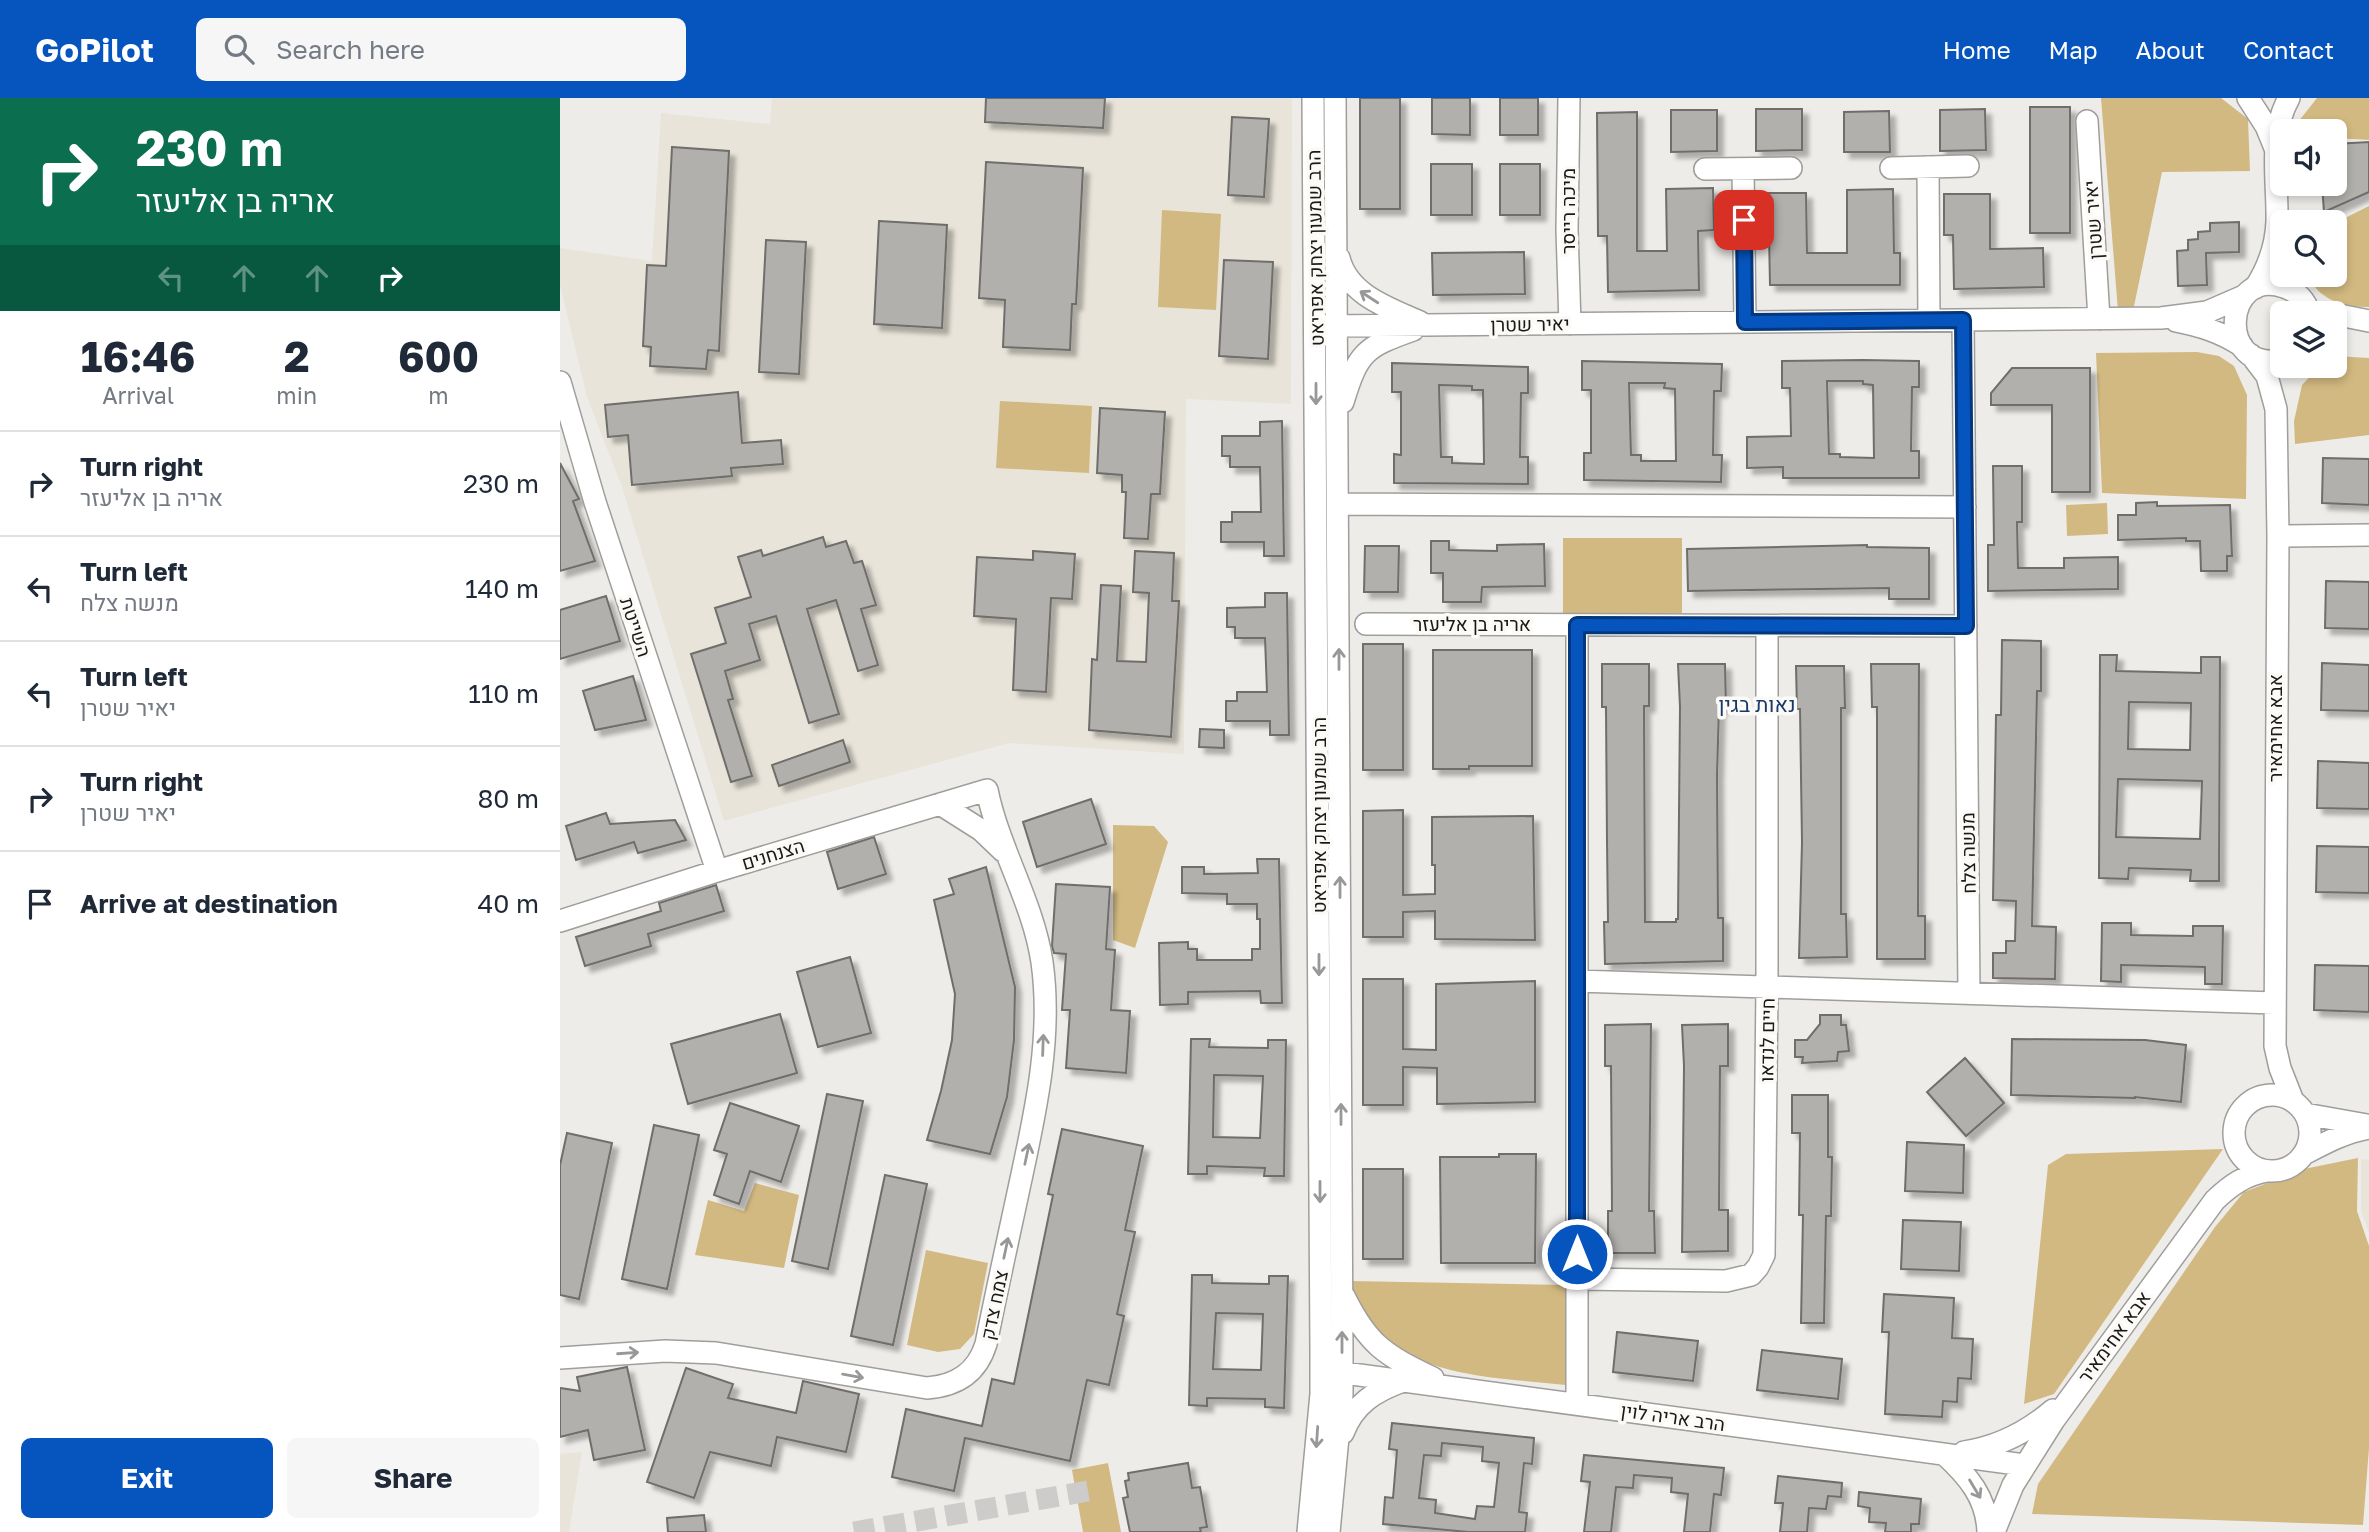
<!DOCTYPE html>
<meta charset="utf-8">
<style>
:root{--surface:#fff;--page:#f6f6f7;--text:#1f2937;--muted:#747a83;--line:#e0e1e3;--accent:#0654be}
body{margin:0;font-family:"Golos Text",Heebo,sans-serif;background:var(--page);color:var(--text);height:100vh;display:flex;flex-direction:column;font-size:26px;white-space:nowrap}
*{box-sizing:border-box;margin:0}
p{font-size:23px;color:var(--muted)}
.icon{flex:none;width:38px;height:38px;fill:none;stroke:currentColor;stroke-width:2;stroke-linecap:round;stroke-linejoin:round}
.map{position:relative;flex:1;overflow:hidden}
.sheet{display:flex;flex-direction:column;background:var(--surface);width:560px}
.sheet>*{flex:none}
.banner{background:#0b6e4f;color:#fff;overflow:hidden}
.tools{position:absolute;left:1710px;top:21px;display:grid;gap:14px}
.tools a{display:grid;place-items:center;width:77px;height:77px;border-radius:10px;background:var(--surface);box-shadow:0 4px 10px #0003;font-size:35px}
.pin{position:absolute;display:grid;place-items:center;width:60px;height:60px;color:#fff;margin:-30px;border-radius:14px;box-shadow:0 4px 10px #0006}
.me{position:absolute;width:77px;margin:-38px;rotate:0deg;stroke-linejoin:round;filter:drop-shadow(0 0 5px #0008)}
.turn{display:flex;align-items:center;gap:24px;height:147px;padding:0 21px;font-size:32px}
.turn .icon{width:91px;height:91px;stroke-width:2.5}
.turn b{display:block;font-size:49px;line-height:60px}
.lanes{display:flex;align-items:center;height:66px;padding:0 21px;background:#0003;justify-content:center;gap:35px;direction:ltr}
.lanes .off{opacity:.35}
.eta{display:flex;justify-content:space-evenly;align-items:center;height:119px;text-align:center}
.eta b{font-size:42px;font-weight:700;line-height:49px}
.action{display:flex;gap:14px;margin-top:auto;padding:14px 21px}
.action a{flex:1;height:80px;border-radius:10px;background:var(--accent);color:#fff;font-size:28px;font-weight:700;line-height:80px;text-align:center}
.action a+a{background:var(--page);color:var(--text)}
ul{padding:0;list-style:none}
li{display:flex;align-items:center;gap:21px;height:105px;padding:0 21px;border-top:2px solid var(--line)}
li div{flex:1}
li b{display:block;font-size:26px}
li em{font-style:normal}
header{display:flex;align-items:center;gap:42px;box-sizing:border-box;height:98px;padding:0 35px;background:var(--accent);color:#fff}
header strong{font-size:33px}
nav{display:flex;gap:38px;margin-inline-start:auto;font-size:24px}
.search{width:490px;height:63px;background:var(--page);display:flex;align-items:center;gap:18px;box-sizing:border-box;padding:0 24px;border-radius:10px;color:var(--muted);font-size:26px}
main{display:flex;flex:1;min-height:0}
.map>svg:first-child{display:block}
.built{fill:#e8e4d9}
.green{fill:#d2b981}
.building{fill:#b2b0ad;stroke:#6f6e6b;stroke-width:2;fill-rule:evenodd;filter:url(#shadow)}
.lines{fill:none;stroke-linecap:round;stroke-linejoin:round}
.minor-tunnel{stroke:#ceccca;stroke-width:21;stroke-dasharray:21 10;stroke-linecap:butt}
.minor-casing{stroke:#a09e9b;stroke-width:24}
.minor{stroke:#fff;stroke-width:21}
.oneway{stroke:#989897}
.route-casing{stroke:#04377c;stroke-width:18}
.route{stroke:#0654be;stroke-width:12}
.labels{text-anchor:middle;stroke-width:7;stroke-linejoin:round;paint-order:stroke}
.street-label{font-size:19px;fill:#1a1918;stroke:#fbfaf6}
.neighbourhood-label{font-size:21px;fill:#17396e;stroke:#fbfaf6}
</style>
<header>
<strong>GoPilot</strong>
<div class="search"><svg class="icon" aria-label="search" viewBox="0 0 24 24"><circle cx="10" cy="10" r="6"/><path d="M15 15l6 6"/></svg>Search here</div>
<nav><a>Home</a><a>Map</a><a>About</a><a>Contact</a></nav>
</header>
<main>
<section class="sheet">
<div class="banner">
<div class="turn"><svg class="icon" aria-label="right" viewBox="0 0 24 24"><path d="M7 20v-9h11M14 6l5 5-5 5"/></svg><div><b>230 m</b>אריה בן אליעזר</div></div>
<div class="lanes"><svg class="icon off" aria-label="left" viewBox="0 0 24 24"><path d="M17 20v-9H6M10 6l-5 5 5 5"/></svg><svg class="icon off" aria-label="ahead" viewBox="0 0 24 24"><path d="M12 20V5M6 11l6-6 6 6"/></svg><svg class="icon off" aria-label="ahead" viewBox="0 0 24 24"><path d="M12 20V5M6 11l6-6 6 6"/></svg><svg class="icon" aria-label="right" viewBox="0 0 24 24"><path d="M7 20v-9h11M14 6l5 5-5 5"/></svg></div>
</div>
<div class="eta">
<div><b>16:46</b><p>Arrival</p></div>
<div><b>2</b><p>min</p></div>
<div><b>600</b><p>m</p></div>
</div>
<ul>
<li><svg class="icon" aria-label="right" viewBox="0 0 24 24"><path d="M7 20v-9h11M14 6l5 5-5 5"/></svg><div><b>Turn right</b><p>אריה בן אליעזר</p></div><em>230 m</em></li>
<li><svg class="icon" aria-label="left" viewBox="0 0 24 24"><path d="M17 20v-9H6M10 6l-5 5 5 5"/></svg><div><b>Turn left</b><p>מנשה צלח</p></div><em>140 m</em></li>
<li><svg class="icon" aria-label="left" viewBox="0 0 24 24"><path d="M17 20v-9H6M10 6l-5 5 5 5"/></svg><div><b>Turn left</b><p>יאיר שטרן</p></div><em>110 m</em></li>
<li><svg class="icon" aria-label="right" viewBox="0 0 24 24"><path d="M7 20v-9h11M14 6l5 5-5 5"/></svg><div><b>Turn right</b><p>יאיר שטרן</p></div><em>80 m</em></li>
<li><svg class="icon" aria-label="arrive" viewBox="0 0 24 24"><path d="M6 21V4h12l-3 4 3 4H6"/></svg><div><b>Arrive at destination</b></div><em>40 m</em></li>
</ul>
<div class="action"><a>Exit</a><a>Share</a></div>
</section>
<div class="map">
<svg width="1809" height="1434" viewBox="0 0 1809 1434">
<defs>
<filter id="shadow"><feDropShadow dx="6" dy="6" stdDeviation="2" flood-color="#0004"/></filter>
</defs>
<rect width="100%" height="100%" fill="#eeece9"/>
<!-- built -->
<path class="built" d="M212,0H732L731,306L626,301L624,656L449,645L164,723L62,389L27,299L0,187V150L92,163L101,15L210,26Z
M1801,1061L1809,1062V1135L1801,1113Z
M22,1354L9,1434H0V1356Z"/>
<!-- green -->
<path class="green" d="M1541,0H1661L1688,21L1690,73L1602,74L1573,213H1558Z
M1757,0H1809V42L1775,40L1774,33H1738V24Z
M1809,108V209C1786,209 1756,202 1749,177H1774L1775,125Z
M602,112L661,116L656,212L598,209Z
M1637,254L1659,258L1674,268L1687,297L1686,401L1542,395L1536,255Z
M1775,258L1809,260V337L1735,346L1734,323L1742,287L1760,268H1774Z
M440,303L532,308L529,375L436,370Z
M1547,405L1548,436L1507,438L1506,407Z
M1003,440H1122V515H1003Z
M553,727L594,728L608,744L575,850L553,842Z
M1663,1051L1494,1296L1464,1306L1488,1067L1506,1056Z
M1798,1060L1797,1113L1809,1148V1350L1803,1427L1472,1416L1478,1386L1655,1129L1684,1094L1744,1071Z
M195,1085L239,1097L224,1170L135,1157L148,1102L184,1113Z
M366,1152L428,1165L414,1236L400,1251L378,1254L347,1247Z
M790,1183L1005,1187L1006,1287C918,1277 825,1282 790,1183Z
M548,1365L561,1434H523L512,1372Z"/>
<!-- building -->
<path class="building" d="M426,0H545L543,30L425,24Z
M800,0H840V111H800Z
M872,0H910V37L872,36Z
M940,0H978V37H940Z
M1470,9H1510V135H1470Z
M1196,11H1242V52L1196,53Z
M1425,11L1426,52L1380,53V12Z
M1111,12H1157V53L1111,54Z
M1329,13L1330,54H1284V14Z
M1077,14V153H1107L1106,91L1153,90L1154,132L1138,133L1139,192L1048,194L1047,138H1038L1037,15Z
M672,19L709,21L704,99L668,97Z
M1809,44V94L1764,114L1762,86H1774V46Z
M112,49L169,53L159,253L148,252L146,271L90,268L91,249L83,248L87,167L106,168Z
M426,64L523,70L516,206H512L510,252L443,249L445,202L419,200Z
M871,66H912V117H871Z
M940,66H980V117H940Z
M1333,91L1334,155H1340V187H1210L1209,137H1200V95H1246L1247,155H1287V92Z
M1384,96H1430V151L1483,150L1484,189L1394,191L1393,137H1384Z
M319,123L387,127L382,230L314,226Z
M1679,124V154L1646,155L1647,187L1618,188L1617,153L1628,152V142L1638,141V134L1650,133V125Z
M206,142L246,144L239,276L199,274Z
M964,154L965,196L873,197L872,155Z
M664,162L713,164L708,261L659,258Z
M1303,262L1359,263V289H1352L1351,353H1359V380H1223V369L1187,370V339L1231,338L1230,290H1222V263ZM1267,283H1303V286L1313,287L1314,360L1280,359V356H1269Z
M1022,263L1162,266L1161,293H1154L1153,357H1162L1161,384L1024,382V355H1031V292H1022ZM1069,285H1105L1104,290L1115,291L1116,363H1081V357H1071Z
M832,265L968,269V295H961L960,359H968V386L834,385V356L841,357V294H832ZM879,287L912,288V292H923L924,366L892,365V359H881Z
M1452,270H1530V394H1492V307H1431V295Z
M178,294L182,345L221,342L223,366L171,370L172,378L72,387L68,337L48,339L45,307Z
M540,310L605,314L600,396H591L588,441L564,440L566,394H562V377L537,375Z
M722,323L724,458H704V444H661V424H672V414H701L700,369H670V358H662V338H700V324Z
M1763,360L1809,361V407L1762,405Z
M0,365L19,401L13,403L35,463L0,473Z
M1433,368H1462V424H1457L1458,470H1504V460L1558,459V491L1428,493V447H1434Z
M1597,404V408L1670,407L1672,458H1667V473H1641L1640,443H1626V440L1558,442V417H1576V405Z
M263,439L266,449L286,443L294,465L302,463L316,507L301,511L318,567L298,573L276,502L247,511L279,616L249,625L216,518L189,526L200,562L165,573L173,601L168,602L192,678L171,684L131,556L166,545L155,510L191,499L178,459L201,452L203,458Z
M871,443H889V452L937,453V447L984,446L985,488L922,489L921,504H883V475H871Z
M1307,447V449L1369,450V501H1329V490L1128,493L1127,451Z
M805,448H839L838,494H804Z
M473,453L515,456L512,501L491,500L486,594L453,592L456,521L414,518L417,459L473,462Z
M575,453L614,455L612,503H619L611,639L529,632L532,561L537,562L541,487L561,488L557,563L586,564L589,495L573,494Z
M1766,483L1809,484V531L1765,530Z
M705,495H727L729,637H710V623H666V603H677V594H707L705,540H675V529H667V510L705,509Z
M46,498L60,543L0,561V512Z
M1442,542L1481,543V593H1477L1472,828L1496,829L1495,881L1433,880V855H1446V843H1455L1456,803L1433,802L1436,617H1441Z
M803,546H843V672H803Z
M873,552H972V668H909V671H873Z
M1540,557H1557L1556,573L1641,575V559H1660L1659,783H1630L1631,772L1569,770L1568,781L1539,780ZM1569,604L1631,605L1630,652L1568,651ZM1558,681L1642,683L1640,741L1556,739Z
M1762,565L1809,567V613L1761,612Z
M1042,566H1089V608H1084L1085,824H1116V821H1118L1120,609L1118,566H1165L1166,609H1159L1157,677L1158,820H1163V863L1045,866L1044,824H1048L1047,744L1046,609H1042Z
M1311,566H1359L1358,818H1365V861H1317V609H1312Z
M1236,568H1284L1285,610H1281V816H1286L1287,859L1239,860L1242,744L1240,611H1237Z
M73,578L86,622L35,632L23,593Z
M640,631L664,632V650L639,649Z
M283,642L290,664L219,688L212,667Z
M1758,663L1809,665V711L1757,710Z
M531,701L546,746L477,769L463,724Z
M843,712V797L875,796V767H872V719L973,718L975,842L875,841V813L843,814V839H803V713Z
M46,715L50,726L115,722L126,742L78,755L74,744L16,762L6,728Z
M314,739L326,776L278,791L267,754Z
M1757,748L1809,749V795L1756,794Z
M697,761H719L722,905H701L700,893L628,894V906L600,907L599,845L628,844V851H637V862H692V851H700V821H697V806H667V796L622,795V769H644V776L698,775Z
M426,769L455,889L454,942L447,999L430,1056L367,1042L381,993L392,942L395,896L374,802L394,796L389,781Z
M496,786L550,789L546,851L555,852L551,912L570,913L566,975L506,970L510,912H502L506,856L494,855L492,848Z
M156,787L164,813L88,836L91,848L25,868L16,839L101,813L99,805Z
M1542,825H1571V837L1633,838V828H1663L1662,886H1645V869L1561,867V884L1541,883Z
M290,859L311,935L258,949L237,874Z
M1755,867L1809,868V914L1754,912Z
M803,881H843V951L876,952V886L975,883V1004L877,1006V970L843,969V1007H803Z
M220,916L237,975L128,1006L111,946Z
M1260,917H1281V927H1286L1289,953L1278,954L1277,963L1242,965L1243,959H1235V942H1247L1260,926Z
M1091,926L1089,1113H1094L1095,1155H1048V1113H1052L1051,968H1045V927Z
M1168,926V968H1160L1159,1112H1168V1153L1122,1154L1124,968L1122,927Z
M631,941H650L649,949L708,950V942H726L724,1078H704L705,1070L647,1068V1076H628ZM654,977L703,978L700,1040L653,1039Z
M1452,941L1585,942L1626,947L1621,1004L1575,999V1000L1451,997Z
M1405,960L1444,1005L1406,1038L1367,994Z
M267,996L303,1003L268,1171L232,1163Z
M1232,997H1268V1059H1272L1271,1118H1266L1264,1225H1241L1243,1117H1239L1240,1035H1232Z
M170,1005L239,1028L221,1084L190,1073L179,1106L154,1097L167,1056L154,1052Z
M94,1027L139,1037L107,1191L62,1181Z
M502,1031L583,1048L565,1132L575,1134L557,1216L564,1218L549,1287L527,1282L510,1363L405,1340L394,1393L332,1379L346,1311L422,1328L432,1281L454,1286L493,1097L488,1096Z
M7,1035L52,1045L19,1201L0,1197V1067Z
M1347,1044L1404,1047L1403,1095L1345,1093Z
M939,1056H976L975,1165H881L880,1059H939Z
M803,1071H843V1161H803Z
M325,1077L367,1086L333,1247L291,1238Z
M1343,1122L1401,1124L1399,1173L1341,1171Z
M632,1177H652V1185L709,1186V1178H728L724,1310L705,1309V1301L647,1300V1308L629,1307ZM656,1215L703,1216L701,1272L653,1271Z
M1324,1196L1394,1200L1392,1240L1413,1241L1411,1281L1398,1280L1397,1304L1383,1303L1382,1319L1325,1316L1329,1234H1322Z
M1057,1234L1138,1243L1133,1283L1053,1274Z
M1202,1252L1282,1261L1278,1301L1197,1292Z
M67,1269L85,1352L34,1362L28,1332L0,1339V1290L20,1293L17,1279Z
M126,1270L173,1286L168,1300L236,1315L243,1283L299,1296L286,1354L217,1339L211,1368L150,1354L134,1400L87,1384Z
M832,1325L974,1340L972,1366L964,1365L959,1414L967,1415L965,1434H908L823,1426L825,1399L833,1400L837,1352L829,1351ZM882,1345L923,1349L922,1363L939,1365L934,1409L917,1408L915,1421L875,1415L876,1402L859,1400L864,1357L881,1358Z
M1024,1357L1164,1370L1161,1397L1154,1396L1150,1434H1124L1128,1396L1111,1394L1112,1380L1074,1377L1073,1390L1056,1389L1051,1434H1024L1030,1384L1021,1383Z
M628,1365L632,1390L640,1389L647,1429L640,1430L641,1434H570L563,1400L568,1399L565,1383L569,1382L568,1375Z
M1218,1378L1282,1385L1281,1399L1268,1398L1266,1411L1249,1410L1247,1434H1220L1223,1405H1215Z
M1299,1394L1361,1401L1359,1426H1351V1434H1325L1326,1425L1309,1424L1310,1410L1298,1408Z
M144,1417L146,1434H108L107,1420Z"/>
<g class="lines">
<!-- minor-tunnel -->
<path class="minor-tunnel" d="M294,1434L528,1393"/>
<defs>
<path id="minor" d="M1009,0L1007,132L1010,226
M1688,0L1706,28L1715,50
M1527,23L1539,221
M1368,69L1369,222
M1331,70L1408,68
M1145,71L1231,70
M1183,71L1185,224
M779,160C788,197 829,210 860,224
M1695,190C1708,170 1716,148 1717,124C1718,83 1708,37 1729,0
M1774,216L1809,223
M1403,222L1409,895
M1616,223C1641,228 1661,234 1682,248
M765,228L1601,220L1647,214L1684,198
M1691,257L1707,278L1716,311L1718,438L1715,948L1720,970L1733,1003
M1722,262C1655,275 1664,168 1724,189C1737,193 1746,203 1749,215
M0,284L35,404L157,773
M783,304C798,254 805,249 853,232
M778,406L1405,409
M1718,438L1809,437
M806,526L1406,528
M380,706L421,732L443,753
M0,823L157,773L427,692C439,751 473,804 482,864C493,942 474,1020 458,1095C447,1146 436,1196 426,1246C417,1275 396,1288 367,1290L156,1255L105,1253L0,1260
M1017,883L1715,905
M1674 1035a38 38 0 1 1 76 0a38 38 0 1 1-76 0Z
M1745,1016L1807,1027
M1744,1056C1765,1045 1785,1034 1809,1030
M1017,1181L1166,1183L1191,1177L1198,1169L1204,1157L1207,889V528
M784,1198C808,1247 825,1257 873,1280
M770,1273L1464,1367
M1017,1306V527
M783,1335C794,1306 815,1293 843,1283
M1404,1354C1438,1349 1467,1334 1493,1312
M1384,1356C1408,1378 1427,1400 1428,1434
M748,1434L761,1296V1256L753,0
M769,1434L782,1297V1256L775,0
M1434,1434L1453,1387L1494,1322L1655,1102C1671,1087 1685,1077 1707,1073"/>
</defs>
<!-- minor casing -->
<use href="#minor" class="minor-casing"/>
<!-- minor -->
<use href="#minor" class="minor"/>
</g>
<!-- one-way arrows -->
<defs><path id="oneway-shaft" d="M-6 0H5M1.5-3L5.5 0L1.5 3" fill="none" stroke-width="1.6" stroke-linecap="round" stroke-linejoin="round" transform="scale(1.75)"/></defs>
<g class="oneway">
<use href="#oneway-shaft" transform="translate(809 199) rotate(-147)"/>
<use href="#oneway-shaft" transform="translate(756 296) rotate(90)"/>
<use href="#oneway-shaft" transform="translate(779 561) rotate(-90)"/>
<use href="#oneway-shaft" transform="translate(780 789) rotate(-90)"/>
<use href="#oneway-shaft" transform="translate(759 867) rotate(90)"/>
<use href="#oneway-shaft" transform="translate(483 947) rotate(-88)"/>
<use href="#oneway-shaft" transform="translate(781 1016) rotate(-90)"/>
<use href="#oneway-shaft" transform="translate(467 1056) rotate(-78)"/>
<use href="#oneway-shaft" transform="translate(760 1094) rotate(90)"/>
<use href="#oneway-shaft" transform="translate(446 1150) rotate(-78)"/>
<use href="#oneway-shaft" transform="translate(782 1244) rotate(-90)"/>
<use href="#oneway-shaft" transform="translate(68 1255) rotate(-4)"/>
<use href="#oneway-shaft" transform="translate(293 1278) rotate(10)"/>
<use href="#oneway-shaft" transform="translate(757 1339) rotate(94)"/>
<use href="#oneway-shaft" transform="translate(1415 1391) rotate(59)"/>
</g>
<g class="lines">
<defs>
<path id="route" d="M1017,1156V527L1406,528L1403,222L1185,224L1184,122"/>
</defs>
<!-- route casing -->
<use href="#route" class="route-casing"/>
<!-- route -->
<use href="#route" class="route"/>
</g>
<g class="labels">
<!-- street labels -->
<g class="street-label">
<text transform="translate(1008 113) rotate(-90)" y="7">מיכה רייסר</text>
<text transform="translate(1533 122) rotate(-94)" y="7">יאיר שטרן</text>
<text transform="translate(755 150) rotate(-91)" y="7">הרב שמעון יצחק אפריאט</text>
<text transform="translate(970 226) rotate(-1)" y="7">יאיר שטרן</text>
<text x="912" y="533">אריה בן אליעזר</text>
<text transform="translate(76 529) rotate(72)" y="7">השייטת</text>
<text transform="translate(1715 630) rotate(-90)" y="7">אבא אחימאיר</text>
<text transform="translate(759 717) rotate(-90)" y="7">הרב שמעון יצחק אפריאט</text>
<text transform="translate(1408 755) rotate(-91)" y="7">מנשה צלח</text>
<text transform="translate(213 756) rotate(-17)" y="7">הצנחנים</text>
<text transform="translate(1207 942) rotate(-89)" y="7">חיים לנדאו</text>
<text transform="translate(434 1207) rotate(-78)" y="7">צמח צדק</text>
<text transform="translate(1554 1239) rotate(-54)" y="7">אבא אחימאיר</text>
<text transform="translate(1113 1319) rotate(8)" y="7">הרב אריה לוין</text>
</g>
<!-- neighbourhood labels -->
<g class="neighbourhood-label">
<text x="1197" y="614">נאות בגין</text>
</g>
</g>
</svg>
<div class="tools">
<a><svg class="icon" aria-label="sound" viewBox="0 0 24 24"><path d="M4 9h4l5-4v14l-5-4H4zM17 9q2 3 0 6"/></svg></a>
<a><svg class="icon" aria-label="search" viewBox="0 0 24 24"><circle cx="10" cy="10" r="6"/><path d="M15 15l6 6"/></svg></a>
<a><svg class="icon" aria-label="layers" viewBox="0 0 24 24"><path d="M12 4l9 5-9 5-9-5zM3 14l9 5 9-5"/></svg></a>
</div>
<div class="pin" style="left:1184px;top:122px;background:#d93025"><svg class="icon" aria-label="arrive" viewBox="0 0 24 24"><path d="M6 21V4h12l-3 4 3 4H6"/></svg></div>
<svg class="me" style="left:1017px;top:1156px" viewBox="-20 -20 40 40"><circle r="17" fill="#0654be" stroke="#fff" stroke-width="3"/><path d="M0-11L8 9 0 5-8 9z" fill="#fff"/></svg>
</div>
</main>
